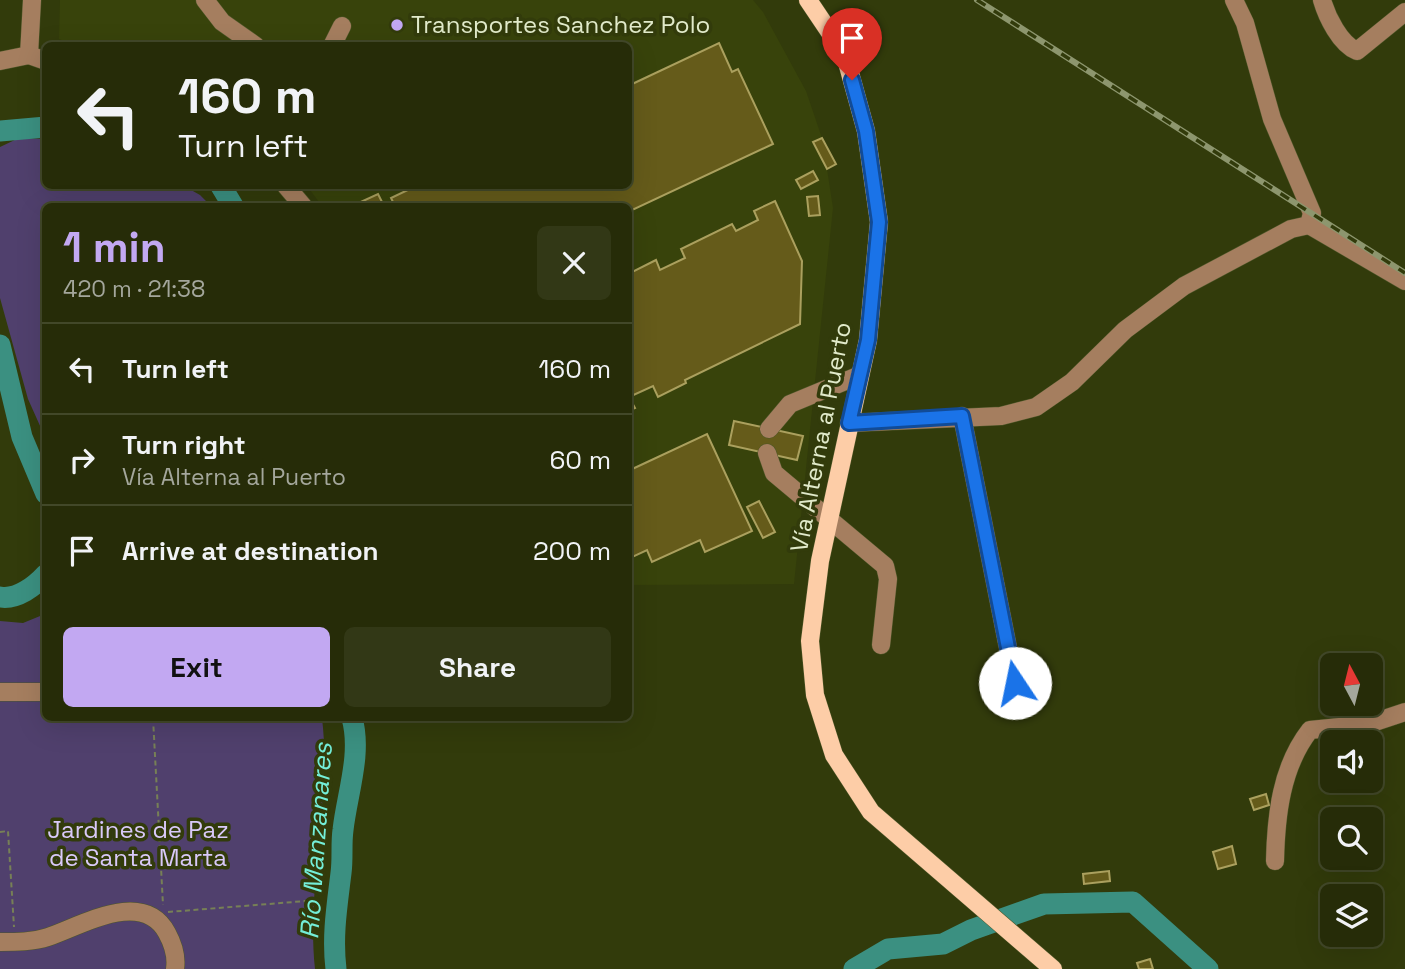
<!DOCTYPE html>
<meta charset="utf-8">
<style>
:root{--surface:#262c08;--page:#323816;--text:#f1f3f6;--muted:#a4a79c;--line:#424829;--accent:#c2a8f2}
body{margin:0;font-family:"Space Grotesk",sans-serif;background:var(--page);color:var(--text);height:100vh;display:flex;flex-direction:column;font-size:26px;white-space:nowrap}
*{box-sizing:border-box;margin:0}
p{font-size:23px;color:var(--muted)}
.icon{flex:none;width:38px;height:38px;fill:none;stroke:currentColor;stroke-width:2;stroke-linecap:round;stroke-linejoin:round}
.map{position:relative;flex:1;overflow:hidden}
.panel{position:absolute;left:42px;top:203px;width:590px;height:518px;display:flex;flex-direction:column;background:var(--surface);border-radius:10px;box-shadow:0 7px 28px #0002,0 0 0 2px var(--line)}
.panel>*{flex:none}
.top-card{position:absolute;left:42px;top:42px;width:590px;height:147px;border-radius:10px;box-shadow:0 7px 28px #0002,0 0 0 2px var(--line);background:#262c08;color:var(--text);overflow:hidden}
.needle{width:46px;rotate:353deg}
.controls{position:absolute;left:1320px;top:653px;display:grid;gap:14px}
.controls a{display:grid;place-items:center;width:63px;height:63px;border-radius:10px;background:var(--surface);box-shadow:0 7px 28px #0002,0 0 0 2px var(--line);font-size:35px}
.pin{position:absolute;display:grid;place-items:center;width:60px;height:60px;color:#fff;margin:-72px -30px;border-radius:50% 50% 50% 0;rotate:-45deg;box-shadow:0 0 7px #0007}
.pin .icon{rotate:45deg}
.me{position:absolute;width:77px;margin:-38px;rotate:349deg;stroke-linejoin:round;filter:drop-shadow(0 0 5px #0008)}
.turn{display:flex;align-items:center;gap:24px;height:147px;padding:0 21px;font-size:32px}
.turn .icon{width:91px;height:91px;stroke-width:2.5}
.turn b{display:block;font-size:49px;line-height:60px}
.round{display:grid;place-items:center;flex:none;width:74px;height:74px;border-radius:10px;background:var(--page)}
.overview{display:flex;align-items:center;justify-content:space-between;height:119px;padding:0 21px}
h1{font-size:42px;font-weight:800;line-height:52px;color:var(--accent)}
.primary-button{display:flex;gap:14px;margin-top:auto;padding:14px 21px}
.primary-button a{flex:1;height:80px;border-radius:10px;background:var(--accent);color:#111;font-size:28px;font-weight:800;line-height:80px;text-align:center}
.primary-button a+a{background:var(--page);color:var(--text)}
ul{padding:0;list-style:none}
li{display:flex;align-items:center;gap:21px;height:91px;padding:0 21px;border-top:2px solid var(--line)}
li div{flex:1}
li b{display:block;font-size:26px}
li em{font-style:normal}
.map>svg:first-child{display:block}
.built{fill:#38430b}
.green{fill:#50406d}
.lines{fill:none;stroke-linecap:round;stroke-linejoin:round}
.river{stroke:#3b9081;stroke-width:21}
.building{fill:#655b1a;stroke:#aba05e;stroke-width:2}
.minor-casing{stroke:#4e572a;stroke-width:19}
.major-casing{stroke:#4e572a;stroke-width:19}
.path{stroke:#778056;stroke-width:2;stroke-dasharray:5 3.5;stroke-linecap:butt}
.minor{stroke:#a57e5f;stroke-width:18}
.major{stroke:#fdcda7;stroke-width:18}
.rail-casing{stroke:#8d966e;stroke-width:6}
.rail{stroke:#323b0b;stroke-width:3.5;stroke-dasharray:10;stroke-linecap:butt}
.route-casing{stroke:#114b97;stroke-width:18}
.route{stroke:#1a73e8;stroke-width:12}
.poi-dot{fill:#c2a8f2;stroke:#323b0b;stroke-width:2.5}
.labels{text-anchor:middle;stroke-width:7;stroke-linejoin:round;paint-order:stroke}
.poi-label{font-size:24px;fill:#e1eaca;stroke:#323b0b;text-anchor:start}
.street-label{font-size:24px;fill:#e1eaca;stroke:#323b0b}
.park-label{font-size:24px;fill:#d9c9f9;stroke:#323b0b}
.water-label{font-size:26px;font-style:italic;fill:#74eed8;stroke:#323b0b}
</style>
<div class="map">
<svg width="1405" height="969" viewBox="0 0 1405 969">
<rect width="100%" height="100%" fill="#323b0b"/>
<!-- built -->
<path class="built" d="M60,0H753L763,12L806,91L822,138L813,143L827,169L833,208L794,584L628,585V206H322L307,186H628V46H76L59,39Z"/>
<!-- green -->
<path class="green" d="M19,138L45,139L46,186H184L200,195L211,206H46L45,437L28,399L0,298V147Z
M45,614L46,718H322C332,802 306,885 315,969H0V621L23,623Z"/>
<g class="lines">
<!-- river -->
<path class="river" d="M0,131L46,127
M221,186L233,206
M0,345L22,437L46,494
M0,597C17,600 35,586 46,574
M336,969C332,936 337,906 341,873C343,858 341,844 343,830C347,794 362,754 352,718
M854,969L888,949L943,944L971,930L1044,904L1133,902L1208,969"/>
</g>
<!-- building -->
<path class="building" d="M719,43L732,72L738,69L773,144L628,212V206H395L391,198L416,186H628V86Z
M822,138L836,164L827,169L813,142Z
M813,171L818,180L801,189L796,180Z
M378,194L384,206H352Z
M818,196L820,215L809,216L807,197Z
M775,201L802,261L800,324L685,380L686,383L658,397L653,386L629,397L635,408L628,411V274L656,260L660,270L685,258L681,249L732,224L736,231L758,220L754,211Z
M734,421L803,436L797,460L729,445Z
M707,434L752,531L705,552L700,540L652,562L647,550L628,559V471Z
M759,501L775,532L763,538L747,507Z
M1266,794L1269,805L1254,810L1250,799Z
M1232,846L1236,864L1218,869L1213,852Z
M1109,871L1110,881L1084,884L1083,874Z
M1150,959L1153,969H1139L1137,963Z"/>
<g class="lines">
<defs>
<path id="minor" d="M205,0L222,22L256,46
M1234,0L1245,23L1272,119L1312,213L1309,225
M1322,0C1327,17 1340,44 1357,51L1405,12
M332,46L342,26
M29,55L32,0
M0,61L29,55L46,61
M286,186L303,206
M962,416L1015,683
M849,423L1001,416L1036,407L1072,382L1125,330L1184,286L1291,229L1309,225L1405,281
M769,429L790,404L860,375
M767,453L774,473L885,566L888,579L881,645
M0,692H46
M1275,861C1276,816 1281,767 1310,730L1369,724L1405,712
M0,942C16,942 33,942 48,937C81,926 143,888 167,933C173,944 177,956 175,969"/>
<path id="major" d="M808,0L845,55L866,131L879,222L868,340L820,561L810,641L815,695L834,755L871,812L1053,969"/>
</defs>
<!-- minor casing -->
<use href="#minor" class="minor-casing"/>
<!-- major casing -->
<use href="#major" class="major-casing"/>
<!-- path -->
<path class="path" d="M153,718L163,905
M0,832L8,831L14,927
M168,912L306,901"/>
<!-- minor -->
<use href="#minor" class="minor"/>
<!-- major -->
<use href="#major" class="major"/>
<defs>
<path id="rail" d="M977,0L1405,273"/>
</defs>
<!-- rail casing -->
<use href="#rail" class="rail-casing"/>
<!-- rail -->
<use href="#rail" class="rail"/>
</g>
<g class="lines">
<defs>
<path id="route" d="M852,80L866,131L879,222L868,340L849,423L962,416L1015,683"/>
</defs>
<!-- route casing -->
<use href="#route" class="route-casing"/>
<!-- route -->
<use href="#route" class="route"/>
</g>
<!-- markers -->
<circle class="poi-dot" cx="397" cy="25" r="7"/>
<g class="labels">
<!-- poi labels -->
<g class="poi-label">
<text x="411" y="33">Transportes Sanchez Polo</text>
</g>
<!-- street labels -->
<g class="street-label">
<text transform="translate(821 437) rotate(-79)" y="8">Vía Alterna al Puerto</text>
</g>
<!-- park labels -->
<g class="park-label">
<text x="138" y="838">Jardines de Paz<tspan x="138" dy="28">de Santa Marta</tspan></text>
</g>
<!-- water labels -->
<g class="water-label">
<text transform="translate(316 841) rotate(-86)" y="9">Río Manzanares</text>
</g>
</g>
</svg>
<div class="controls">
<a><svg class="needle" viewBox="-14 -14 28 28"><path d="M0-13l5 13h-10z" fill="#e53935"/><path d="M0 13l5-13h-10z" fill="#a4a79c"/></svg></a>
<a><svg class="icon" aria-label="sound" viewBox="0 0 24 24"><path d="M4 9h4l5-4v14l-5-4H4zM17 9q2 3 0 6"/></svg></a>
<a><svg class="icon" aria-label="search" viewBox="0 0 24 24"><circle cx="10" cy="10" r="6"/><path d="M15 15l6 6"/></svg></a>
<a><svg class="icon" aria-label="layers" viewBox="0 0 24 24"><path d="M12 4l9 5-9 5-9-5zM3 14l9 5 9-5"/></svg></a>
</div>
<div class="pin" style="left:852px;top:80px;background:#d93025"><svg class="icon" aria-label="arrive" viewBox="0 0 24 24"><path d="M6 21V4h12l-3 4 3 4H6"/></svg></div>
<svg class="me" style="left:1015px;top:683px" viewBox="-20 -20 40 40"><circle r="19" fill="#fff"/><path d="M0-13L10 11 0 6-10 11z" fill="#1a73e8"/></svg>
<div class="top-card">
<div class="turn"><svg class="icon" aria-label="left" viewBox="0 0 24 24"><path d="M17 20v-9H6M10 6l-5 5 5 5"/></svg><div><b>160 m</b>Turn left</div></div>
</div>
<section class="panel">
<div class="overview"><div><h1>1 min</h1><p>420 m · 21:38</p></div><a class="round"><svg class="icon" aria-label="close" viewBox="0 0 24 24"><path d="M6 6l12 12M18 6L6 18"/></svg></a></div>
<ul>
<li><svg class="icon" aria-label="left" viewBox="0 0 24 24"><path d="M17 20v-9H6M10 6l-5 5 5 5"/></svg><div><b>Turn left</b></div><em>160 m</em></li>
<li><svg class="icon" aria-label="right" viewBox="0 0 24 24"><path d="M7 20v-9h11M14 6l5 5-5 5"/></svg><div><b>Turn right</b><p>Vía Alterna al Puerto</p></div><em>60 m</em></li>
<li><svg class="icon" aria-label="arrive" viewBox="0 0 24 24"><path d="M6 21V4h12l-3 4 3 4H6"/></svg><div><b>Arrive at destination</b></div><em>200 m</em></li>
</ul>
<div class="primary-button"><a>Exit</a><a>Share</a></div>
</section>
</div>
